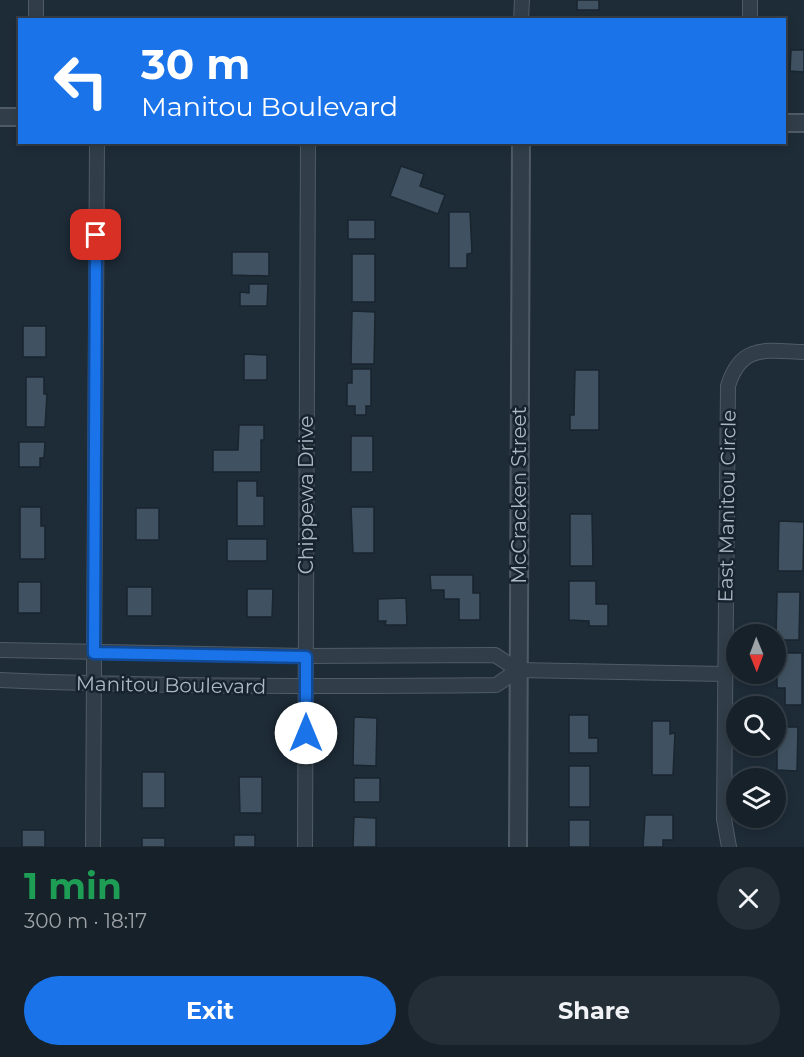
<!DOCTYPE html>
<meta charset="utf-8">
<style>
:root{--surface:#16212a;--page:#232e36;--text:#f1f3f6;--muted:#9ea3a8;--line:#353e47;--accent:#1a73e8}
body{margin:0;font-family:Montserrat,sans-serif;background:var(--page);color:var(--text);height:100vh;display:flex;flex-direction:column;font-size:22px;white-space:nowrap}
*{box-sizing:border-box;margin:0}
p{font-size:20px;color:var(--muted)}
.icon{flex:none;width:33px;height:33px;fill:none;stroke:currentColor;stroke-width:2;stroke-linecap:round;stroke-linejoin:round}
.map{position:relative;height:847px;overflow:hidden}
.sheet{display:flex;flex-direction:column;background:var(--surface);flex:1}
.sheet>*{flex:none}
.top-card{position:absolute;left:18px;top:18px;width:768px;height:126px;border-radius:0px;box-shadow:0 3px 9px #0003,0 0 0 2px var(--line);background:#1a73e8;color:#fff;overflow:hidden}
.needle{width:39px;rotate:179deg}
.buttons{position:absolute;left:726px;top:624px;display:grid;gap:12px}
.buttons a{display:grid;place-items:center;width:60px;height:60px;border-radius:50%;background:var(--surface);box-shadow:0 3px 9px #0003,0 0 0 2px var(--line);font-size:30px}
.pin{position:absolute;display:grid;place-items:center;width:51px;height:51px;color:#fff;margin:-26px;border-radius:12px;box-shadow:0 3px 9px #0006}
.me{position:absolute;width:66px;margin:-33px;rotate:0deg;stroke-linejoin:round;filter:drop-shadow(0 0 4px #0008)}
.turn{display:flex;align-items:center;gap:21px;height:126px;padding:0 24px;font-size:27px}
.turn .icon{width:78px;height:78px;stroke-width:2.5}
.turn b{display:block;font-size:42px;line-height:51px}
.round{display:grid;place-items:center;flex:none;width:63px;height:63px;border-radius:32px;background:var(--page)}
.summary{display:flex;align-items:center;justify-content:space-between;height:102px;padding:0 24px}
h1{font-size:36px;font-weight:700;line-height:45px;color:#1e9e55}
.button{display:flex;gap:12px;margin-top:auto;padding:12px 24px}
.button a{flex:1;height:69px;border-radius:36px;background:var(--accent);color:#fff;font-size:24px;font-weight:700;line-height:69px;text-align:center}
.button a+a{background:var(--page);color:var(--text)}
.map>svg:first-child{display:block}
.building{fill:#405261;stroke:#19252f;stroke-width:1.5}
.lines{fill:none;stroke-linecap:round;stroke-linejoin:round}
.minor-casing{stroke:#4f5b67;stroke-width:16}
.tertiary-casing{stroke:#4f5b67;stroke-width:20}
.minor{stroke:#313e49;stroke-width:14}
.tertiary{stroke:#313e49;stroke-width:16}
.route-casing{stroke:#114b97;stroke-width:15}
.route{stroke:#1a73e8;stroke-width:10}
.labels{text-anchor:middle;stroke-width:5;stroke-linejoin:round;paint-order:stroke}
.street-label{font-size:20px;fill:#abb8c6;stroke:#17232d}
</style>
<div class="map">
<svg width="804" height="847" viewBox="0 0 804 847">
<rect width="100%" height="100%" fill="#1e2c38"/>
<!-- building -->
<path class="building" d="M577,0H599V10H577Z
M791,50H804V72L790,71Z
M401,166L424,174L420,186L445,195L438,214L390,196Z
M449,212H470L472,253L467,254V268H449Z
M348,220H375V239H348Z
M232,252H269V276L232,275Z
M352,254H375V302H352Z
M249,284H268L267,306H240V292L249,293Z
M352,311L375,312L374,364H351Z
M23,326H46V357H23Z
M244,354L267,355V380H244Z
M352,369H371V406H366V415H355V406H347V383H352Z
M575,370H599V430H570V415H574Z
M26,377H44V394H47L45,427H26Z
M239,425H264V440H261V472H213V450H238Z
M351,436H373V472H351Z
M19,442H45L44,458H40V467H19Z
M237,481H257V496H264V526H237Z
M20,507H41V526H45V559H20Z
M351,507H374V553H353Z
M136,508H159V540H136Z
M570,514H592L593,566H570Z
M779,521L804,522L803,571H778Z
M227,539H267V561H227Z
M430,575H473V593H480V620H459V599H444V590H431Z
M569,581H596V604H608V626H589V621L569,620Z
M18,582H41V613H18Z
M127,587H152V616H127Z
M247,589H273L272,617H247Z
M777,592H800L799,640H776Z
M406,598L407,625H385L386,621H378V599Z
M777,653H802V705H785V688H777Z
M569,715H589V738H598V753H569Z
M354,717L377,718L376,766L353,765Z
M652,721H670V734L675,733L673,775H652Z
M777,727H798L797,771L777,770Z
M569,766H590V807H569Z
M142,772H165V808H142Z
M239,777H262V813H240Z
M354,778H380V802H354Z
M645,815H673V840H663V847H643Z
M354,817L376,818V847H353Z
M569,820H590V847H569Z
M22,830H45V847H22Z
M234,835H255V847H234Z
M142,838H165V847H142Z"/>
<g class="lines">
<defs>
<path id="minor" d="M36,20V0
M521,20L522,0
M750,20V0
M0,650L306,656L495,655L518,670L724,674
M0,680C165,687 331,687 496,685L518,670
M93,847L97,142
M305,847L308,142
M729,847L724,819L728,386C741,343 767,351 804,352"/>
<path id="tertiary" d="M0,117H20
M784,123H804
M518,847L521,142"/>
</defs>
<!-- minor casing -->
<use href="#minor" class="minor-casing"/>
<!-- tertiary casing -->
<use href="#tertiary" class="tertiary-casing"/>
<!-- minor -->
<use href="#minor" class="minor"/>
<!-- tertiary -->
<use href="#tertiary" class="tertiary"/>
</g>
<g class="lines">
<defs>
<path id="route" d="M96,235L94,653L306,657V733"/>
</defs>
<!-- route casing -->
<use href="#route" class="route-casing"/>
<!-- route -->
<use href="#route" class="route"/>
</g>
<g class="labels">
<!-- street labels -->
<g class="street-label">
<text transform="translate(306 495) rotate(-90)" y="7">Chippewa Drive</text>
<text transform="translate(519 495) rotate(-90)" y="7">McCracken Street</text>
<text transform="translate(727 506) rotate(-89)" y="7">East Manitou Circle</text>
<text transform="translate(171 685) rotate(1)" y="7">Manitou Boulevard</text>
</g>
</g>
</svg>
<div class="buttons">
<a><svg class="needle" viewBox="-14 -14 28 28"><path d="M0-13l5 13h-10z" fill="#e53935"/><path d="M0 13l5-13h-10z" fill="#9ea3a8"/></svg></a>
<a><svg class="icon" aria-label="search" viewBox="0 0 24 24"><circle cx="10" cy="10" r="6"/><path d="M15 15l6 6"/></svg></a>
<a><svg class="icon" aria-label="layers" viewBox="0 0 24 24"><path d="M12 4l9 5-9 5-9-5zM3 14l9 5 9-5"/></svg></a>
</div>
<div class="pin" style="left:96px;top:235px;background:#d93025"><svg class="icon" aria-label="arrive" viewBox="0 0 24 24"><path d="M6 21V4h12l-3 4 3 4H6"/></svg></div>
<svg class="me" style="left:306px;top:733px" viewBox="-20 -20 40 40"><circle r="19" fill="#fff"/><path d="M0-13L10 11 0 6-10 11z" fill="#1a73e8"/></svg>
<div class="top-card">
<div class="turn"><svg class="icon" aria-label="left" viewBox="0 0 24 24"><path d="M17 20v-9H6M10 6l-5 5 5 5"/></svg><div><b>30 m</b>Manitou Boulevard</div></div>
</div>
</div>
<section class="sheet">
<div class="summary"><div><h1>1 min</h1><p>300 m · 18:17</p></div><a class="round"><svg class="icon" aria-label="close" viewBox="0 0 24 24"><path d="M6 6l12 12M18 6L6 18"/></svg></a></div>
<div class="button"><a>Exit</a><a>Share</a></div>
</section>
